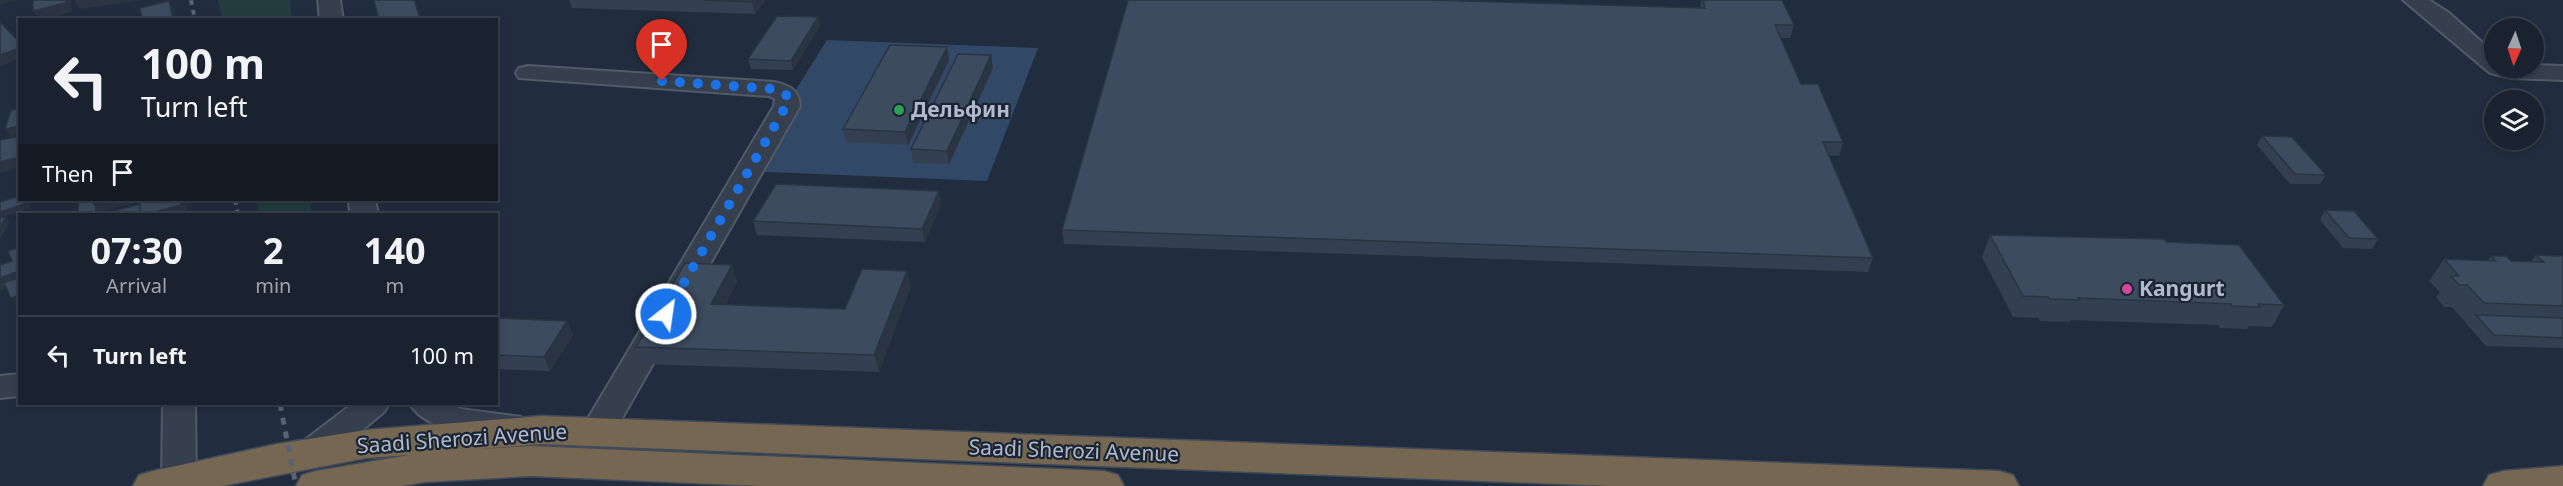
<!DOCTYPE html>
<meta charset="utf-8">
<style>
:root{--surface:#19222e;--page:#262f3a;--text:#f1f3f6;--muted:#9fa4aa;--line:#373f4a}
body{margin:0;font-family:"Noto Sans",sans-serif;background:var(--page);color:var(--text);height:100vh;display:flex;flex-direction:column;font-size:22px;white-space:nowrap}
*{box-sizing:border-box;margin:0}
p{font-size:20px;color:var(--muted)}
.icon{flex:none;width:33px;height:33px;fill:none;stroke:currentColor;stroke-width:2;stroke-linecap:round;stroke-linejoin:round}
.map{position:relative;flex:1;overflow:hidden}
.sheet{position:absolute;left:18px;top:213px;width:480px;height:192px;display:flex;flex-direction:column;background:var(--surface);border-radius:0px;box-shadow:0 3px 9px #0003,0 0 0 2px var(--line)}
.sheet>*{flex:none}
.guide{position:absolute;left:18px;top:18px;width:480px;height:183px;border-radius:0px;box-shadow:0 3px 9px #0003,0 0 0 2px var(--line);background:#19222e;color:var(--text);overflow:hidden}
.needle{width:39px;rotate:183deg}
.controls{position:absolute;left:2484px;top:18px;display:grid;gap:12px}
.controls a{display:grid;place-items:center;width:60px;height:60px;border-radius:50%;background:var(--surface);box-shadow:0 3px 9px #0003,0 0 0 2px var(--line);font-size:30px}
.pin{position:absolute;display:grid;place-items:center;width:51px;height:51px;color:#fff;margin:-62px -26px;border-radius:50% 50% 50% 0;rotate:-45deg;box-shadow:0 0 6px #0007}
.pin .icon{rotate:45deg}
.me{position:absolute;width:66px;margin:-33px;rotate:30deg;stroke-linejoin:round;filter:drop-shadow(0 0 4px #0008)}
.turn{display:flex;align-items:center;gap:21px;height:126px;padding:0 24px;font-size:27px}
.turn .icon{width:78px;height:78px;stroke-width:2.5}
.turn b{display:block;font-size:42px;line-height:51px}
.then{display:flex;align-items:center;height:57px;padding:0 24px;background:#0003;gap:12px;font-size:22px}
.eta{display:flex;justify-content:space-evenly;align-items:center;height:102px;text-align:center}
.eta b{font-size:36px;font-weight:700;line-height:42px}
ul{padding:0;list-style:none}
li{display:flex;align-items:center;gap:18px;height:78px;padding:0 24px;border-top:2px solid var(--line)}
li div{flex:1}
li b{display:block;font-size:22px}
li em{font-style:normal}
.map>svg:first-child{display:block}
.green{fill:#233c3f}
.water{fill:#324867}
.lines{fill:none;stroke-linecap:round;stroke-linejoin:round}
.minor-casing{stroke:#505a69;stroke-width:4}
.highway-casing{stroke:#404a59;stroke-width:3}
.minor{fill:#353f4e;fill-rule:evenodd}
.highway{fill:#756751;fill-rule:evenodd}
.rail-far1{stroke:#566376;stroke-width:4;stroke-dasharray:5 5;stroke-linecap:butt}
.rail{stroke:#566376;stroke-width:5;stroke-dasharray:7 7;stroke-linecap:butt}
.wall{fill:#344051}
.shaded-wall{fill:#2a3442}
.building{fill:#3c4b5e;stroke:#2a3442;stroke-width:1.5}
.route{stroke:#1a73e8;stroke-width:10;stroke-dasharray:0 18}
.leisure-dot{fill:#2e9e5b;stroke:#1a2433;stroke-width:2}
.hotel-dot{fill:#d1479c;stroke:#1a2433;stroke-width:2}
.labels{text-anchor:middle;stroke-width:4.5;stroke-linejoin:round;paint-order:stroke}
.poi-label{font-size:21px;font-weight:bold;fill:#b0baca;stroke:#1a2433;text-anchor:start}
.street-label{font-size:21px;fill:#b0baca;stroke:#1a2433}
</style>
<div class="map">
<svg width="2563" height="486" viewBox="0 0 2563 486">
<rect width="100%" height="100%" fill="#212d3e"/>
<!-- green -->
<path class="green" d="M218,0H290L292,19H222Z
M257,200H310L312,214H259Z"/>
<!-- water -->
<path class="water" d="M827,40L1038,48L987,181L745,171Z"/>
<g class="lines">
<defs>
<path id="minor" d="M318,0H340L343,20H320Z
M2403,0H2429L2449,13L2494,53V68H2534V65L2563,66V80L2511,78L2490,73Z
M528,66L774,82C789,85 799,90 800,106L609,441L597,444L585,441L580,432L774,106L775,99L769,96L519,78L516,73L519,68Z
M349,200H375L378,214H350Z
M20,374V396L0,398V376Z
M163,404H195L196,480L193,486H165L162,480Z
M352,404H389L384,412L325,461L313,465L301,461L296,452L301,443Z
M410,404H452L461,409L521,417L526,426L521,435C492,443 426,432 410,404Z"/>
<path id="highway" d="M541,416L1999,471L2013,475L2019,486H1610L541,444L479,449L531,446L1104,471L1118,475L1124,486H761L531,476L425,482L402,486H296L302,475L316,471L409,455L366,458L222,486H133L139,475L153,471L277,444L366,430Z
M2563,466V486H2483L2489,475L2503,471Z"/>
</defs>
<!-- minor casing -->
<use href="#minor" class="minor-casing"/>
<!-- highway casing -->
<use href="#highway" class="highway-casing"/>
<!-- minor -->
<use href="#minor" class="minor"/>
<!-- highway -->
<use href="#highway" class="highway"/>
<!-- rail-far1 -->
<path class="rail-far1" d="M191,0L195,20
M235,200L238,214"/>
<!-- rail -->
<path class="rail" d="M280,404L296,486"/>
</g>
<!-- wall -->
<path class="wall" d="M569,0H765L755,14L572,8Z
M1701,0H1782L1794,25L1790,38H1781L1801,84L1843,142L1839,156L1829,155L1873,258L1868,272L1064,244L1062,230L1700,8Z
M818,17L820,26L793,70L751,69L748,59Z
M947,47L949,60L908,145L846,142L843,129Z
M993,68L949,164L913,163L911,149Z
M2262,136L2326,175L2320,184H2290L2257,145Z
M941,204L925,242L757,235L753,221Z
M2325,210L2378,239L2372,249L2343,248L2320,220Z
M1990,235L2167,242L2284,305L2272,327L2249,326L2247,329L2220,328L2218,325L2071,320L2069,322L2040,321L2038,318L2013,317L1982,257Z
M2536,255L2563,256V348L2486,346L2452,307H2444L2436,297L2440,292L2429,281L2444,259L2488,261L2491,256L2511,261L2531,262Z
M732,265L737,282L725,305L845,309L907,271L911,287L879,372L642,364L636,347Z
M496,318L567,321L573,335L550,371L496,369Z"/>
<!-- shaded-wall -->
<path class="shaded-wall" d="M0,0H16L0,5Z
M66,0H71L72,12L39,20L33,11Z
M74,0H143L80,9Z
M414,0H415L422,20H413Z
M753,0H765L755,14L752,2Z
M169,1L174,10L176,20H172Z
M818,17L820,26L793,70L791,61Z
M947,47L949,60L908,145L905,132Z
M20,48V59L0,66V55Z
M991,55L993,68L949,164L947,151Z
M20,126V137L12,139L5,129Z
M20,157V168L0,173V162Z
M939,191L941,204L925,242L922,229Z
M26,200H28L30,208L0,218V212Z
M103,200H146L99,212V214H95L93,202Z
M181,200H187V214H147Z
M6,217L10,222L0,239V228Z
M732,265L737,282L716,321L711,304Z
M20,271V284L0,291V278Z
M907,271L911,287L879,372L874,355Z
M20,295V302L15,304L11,298Z
M567,321L573,335L550,371L544,357Z"/>
<!-- building -->
<path class="building" d="M33,0H66V3L33,11Z
M374,0H414L420,18L413,20H379Z
M703,0H753L752,2Z
M1128,0H1430L1705,8L1703,0H1782L1794,25H1775L1801,84H1818L1843,142H1823L1873,258L1062,230Z
M169,1L173,19L142,20L140,8Z
M777,16L818,17L791,61L748,59Z
M0,22L20,43V48L0,55Z
M890,45L947,47L905,132L843,129Z
M958,54L991,55L947,151L911,149Z
M20,108V126L5,129L11,110Z
M20,136V157L0,162V140Z
M2262,136L2292,137L2326,175L2295,174Z
M776,184L939,191L922,229L753,221Z
M20,196V200H26L27,203L0,212V202Z
M79,200H93V202L96,207L95,214H67L78,211Z
M93,200H103L93,202Z
M140,200H181V205L147,214H140Z
M140,204V214H106V213Z
M2325,210L2354,211L2378,239L2349,238Z
M6,217L0,228V218Z
M1990,235L2164,239L2167,242L2239,245L2284,305L2258,304L2260,307L2232,306L2231,304L2078,298L2080,300L2050,299L2048,297L2023,296Z
M20,247V271L0,278V265L12,261L8,251Z
M2536,255L2563,256V306L2484,303L2467,285H2459L2451,276H2459L2444,259L2496,261L2491,256H2506L2511,261L2544,262Z
M685,263L732,265L711,304L845,309L862,269L907,271L874,355L636,347Z
M20,277V295L11,298L4,283Z
M2476,315L2563,318V338L2494,335Z
M496,318L567,321L544,357L496,355Z"/>
<g class="lines">
<!-- route -->
<path class="route" d="M662,81L774,89L788,96L786,106L666,314"/>
</g>
<!-- markers -->
<circle class="leisure-dot" cx="899" cy="110" r="6"/>
<circle class="hotel-dot" cx="2127" cy="289" r="6"/>
<g class="labels">
<!-- poi labels -->
<g class="poi-label">
<text x="911" y="117">Дельфин</text>
<text x="2139" y="296">Kangurt</text>
</g>
<!-- street labels -->
<g class="street-label">
<text transform="translate(462 439) rotate(-4)" y="7">Saadi Sherozi Avenue</text>
<text transform="translate(1074 451) rotate(2)" y="7">Saadi Sherozi Avenue</text>
</g>
</g>
</svg>
<div class="controls">
<a><svg class="needle" viewBox="-14 -14 28 28"><path d="M0-13l5 13h-10z" fill="#e53935"/><path d="M0 13l5-13h-10z" fill="#9fa4aa"/></svg></a>
<a><svg class="icon" aria-label="layers" viewBox="0 0 24 24"><path d="M12 4l9 5-9 5-9-5zM3 14l9 5 9-5"/></svg></a>
</div>
<div class="pin" style="left:662px;top:81px;background:#d93025"><svg class="icon" aria-label="arrive" viewBox="0 0 24 24"><path d="M6 21V4h12l-3 4 3 4H6"/></svg></div>
<svg class="me" style="left:666px;top:314px" viewBox="-20 -20 40 40"><circle r="17" fill="#1a73e8" stroke="#fff" stroke-width="3"/><path d="M0-11L8 9 0 5-8 9z" fill="#fff"/></svg>
<div class="guide">
<div class="turn"><svg class="icon" aria-label="left" viewBox="0 0 24 24"><path d="M17 20v-9H6M10 6l-5 5 5 5"/></svg><div><b>100 m</b>Turn left</div></div>
<div class="then">Then<svg class="icon" aria-label="arrive" viewBox="0 0 24 24"><path d="M6 21V4h12l-3 4 3 4H6"/></svg></div>
</div>
<section class="sheet">
<div class="eta">
<div><b>07:30</b><p>Arrival</p></div>
<div><b>2</b><p>min</p></div>
<div><b>140</b><p>m</p></div>
</div>
<ul>
<li><svg class="icon" aria-label="left" viewBox="0 0 24 24"><path d="M17 20v-9H6M10 6l-5 5 5 5"/></svg><div><b>Turn left</b></div><em>100 m</em></li>
</ul>
</section>
</div>
